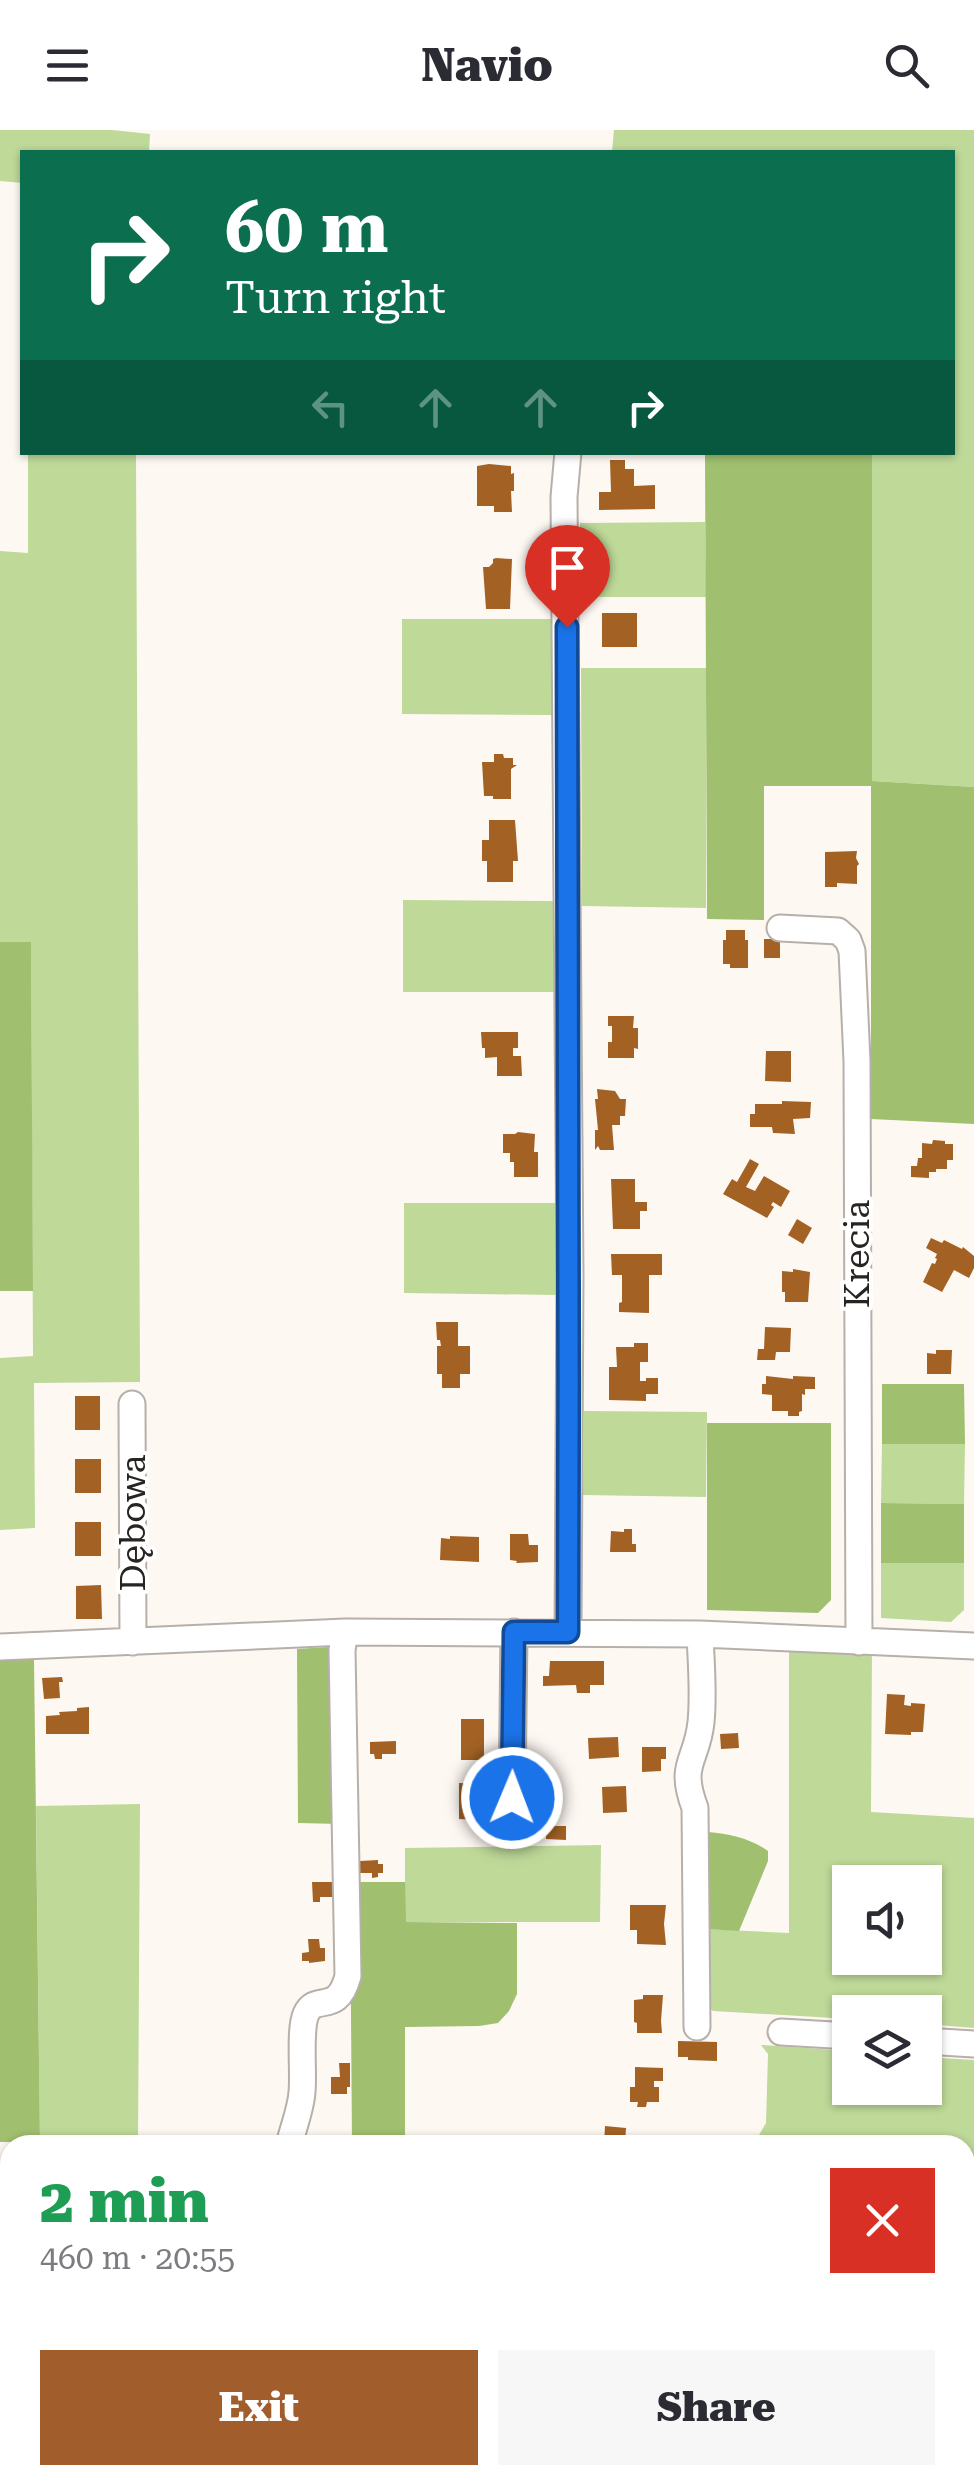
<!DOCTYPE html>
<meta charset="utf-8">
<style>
:root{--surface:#fff;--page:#f7f7f7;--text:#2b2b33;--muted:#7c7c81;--accent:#a15e2c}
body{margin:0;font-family:"Roboto Serif",serif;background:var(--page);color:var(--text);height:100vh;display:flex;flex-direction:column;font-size:38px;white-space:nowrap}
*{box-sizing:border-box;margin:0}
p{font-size:32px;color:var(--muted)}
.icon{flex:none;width:55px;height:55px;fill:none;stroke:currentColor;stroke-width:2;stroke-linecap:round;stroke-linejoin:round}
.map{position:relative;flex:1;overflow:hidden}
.sheet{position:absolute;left:0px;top:2005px;width:975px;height:350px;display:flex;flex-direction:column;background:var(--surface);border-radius:30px 30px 0 0;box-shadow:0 2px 8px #0004}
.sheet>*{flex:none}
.top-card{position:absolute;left:20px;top:20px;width:935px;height:305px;border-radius:0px;box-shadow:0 2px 8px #0004;background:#0b6e4f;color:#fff;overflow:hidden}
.fabs{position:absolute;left:832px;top:1735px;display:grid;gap:20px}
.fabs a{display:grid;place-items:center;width:110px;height:110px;border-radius:0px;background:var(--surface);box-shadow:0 2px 8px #0004;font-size:50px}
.pin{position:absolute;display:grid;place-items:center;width:85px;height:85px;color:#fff;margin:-102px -42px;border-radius:50% 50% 50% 0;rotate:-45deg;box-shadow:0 0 10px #0007}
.pin .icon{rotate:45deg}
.me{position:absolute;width:110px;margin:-55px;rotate:1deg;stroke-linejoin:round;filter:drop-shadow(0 0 8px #0008)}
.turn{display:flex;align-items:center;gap:35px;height:210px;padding:0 40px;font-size:45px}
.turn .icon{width:130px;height:130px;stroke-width:2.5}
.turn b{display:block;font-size:70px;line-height:85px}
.lanes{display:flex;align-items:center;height:95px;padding:0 40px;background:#0003;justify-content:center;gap:50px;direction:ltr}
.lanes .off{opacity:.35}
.round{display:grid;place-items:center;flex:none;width:105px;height:105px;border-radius:0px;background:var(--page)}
.head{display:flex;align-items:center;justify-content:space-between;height:170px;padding:0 40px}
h1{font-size:60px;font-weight:800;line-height:75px;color:#1e9e55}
.action{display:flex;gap:20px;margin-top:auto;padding:20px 40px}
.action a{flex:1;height:115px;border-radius:0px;background:var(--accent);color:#fff;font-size:40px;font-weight:800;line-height:115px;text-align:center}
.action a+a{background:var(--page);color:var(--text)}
header{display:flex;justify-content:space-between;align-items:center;height:130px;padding:0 40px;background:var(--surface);font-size:45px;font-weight:800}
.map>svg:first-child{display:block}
.green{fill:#bed998;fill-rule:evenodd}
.forest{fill:#a0bf6f}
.building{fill:#a36224}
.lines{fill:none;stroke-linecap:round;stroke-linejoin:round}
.minor-casing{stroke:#b7afa9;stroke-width:29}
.minor{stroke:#fff;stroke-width:25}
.rail-casing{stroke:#9a9591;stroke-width:9}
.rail{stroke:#fff;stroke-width:5;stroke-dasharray:15;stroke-linecap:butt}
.route-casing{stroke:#114b97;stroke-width:25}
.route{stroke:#1a73e8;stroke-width:18}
.labels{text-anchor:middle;stroke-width:8;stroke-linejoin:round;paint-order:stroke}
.street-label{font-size:35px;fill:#272422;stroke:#fff}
</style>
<header><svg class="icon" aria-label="menu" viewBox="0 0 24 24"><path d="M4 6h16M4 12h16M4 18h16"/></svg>Navio<svg class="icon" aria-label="search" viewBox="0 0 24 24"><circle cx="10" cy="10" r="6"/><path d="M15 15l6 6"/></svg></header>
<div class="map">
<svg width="974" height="2355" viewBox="0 0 974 2355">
<rect width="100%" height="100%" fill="#fef8f3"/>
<!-- green -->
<path class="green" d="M0,0H112L150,4L149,22H22V53L0,51Z
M614,0H974V657L872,651V323L952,322V22H612Z
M28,323H136L140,1252L34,1253L35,1398L0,1400V1228L33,1226L31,812H0V421L28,423Z
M705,392L706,467H581L580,393Z
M402,489H554V585L402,584Z
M581,538H706V778L582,776Z
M403,770L555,771L556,862H403Z
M404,1073H556V1165L404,1163Z
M584,1281L707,1282L706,1367L583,1365Z
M882,1314H965L964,1374L881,1373Z
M881,1433H964V1480L951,1492L881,1488Z
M789,1517L872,1519L871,1682L974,1688V1898L925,1894V1882H850V1889L713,1881L705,1873L706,1799L789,1803ZM850,1752H925V1828H850Z
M140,1674L138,2015H40L36,1676Z
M601,1715L600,1792H405V1718Z
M761,1915L850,1921V1958H925V1927L974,1930V2243L965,2244V2015H744L759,2005L766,1993L768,1924Z"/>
<!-- forest -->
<path class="forest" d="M705,323H872V651L974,657V994L871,989V656H764V790L707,789Z
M0,812H31L33,1161H0Z
M882,1254H964L965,1314H882Z
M831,1293V1470L818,1483L707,1480V1293Z
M881,1373L964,1374V1433H881Z
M328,1517L338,1527L340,1694L298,1693L297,1519Z
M0,1528H34L40,2012H0Z
M708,1702C729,1704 750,1708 768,1721V1731L739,1801L706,1799Z
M350,1752H405L406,1792L517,1793V1864L509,1881L498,1893L479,1896L405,1897V2015H352Z
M197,2345H576L436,2355H286Z"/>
<!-- building -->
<path class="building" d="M610,330H625V339H634V356L655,355V379L599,380V362H611Z
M489,334L511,336V344L514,343V361H511L512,382H494V376H477V336Z
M496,428L512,429L510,479H486L483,437H489L493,433V429Z
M602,483H637V517H602Z
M494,624H503L504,628H513V635H517L511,639V669H493V666H484L482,632H494Z
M489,690H515L518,731H513V752H487V731H482V710H489Z
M857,721L856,728L859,734L857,736V754L837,753V757H825V722Z
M726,800H745V810H748V838H730V834H723V810H726Z
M764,809H780V828H764Z
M608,886H634L633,898H638V919L634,918V928H608V912H612V896H608Z
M481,902H518V918H513V926H521L522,946H497V927L485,928V918H482Z
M766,921H791V952L765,951Z
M597,959L615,961L620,969H626L625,986H620V995H612L614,1020H600L598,1016L595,1020V1000H598L595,969H598Z
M782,971L811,972L810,988L793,989L795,1004L773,1003L772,997H750V984H755V974H782Z
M518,1002L535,1004L534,1022H538V1047H514V1032H510V1023H503V1004H515Z
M933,1010L945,1011V1014H953V1030H947V1039H936V1042H929V1048L911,1047V1036H917L918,1028H922V1013L932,1014Z
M750,1029L759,1034L746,1057L755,1061L764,1046L790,1061L781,1077L773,1072L771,1075L774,1077L767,1088L723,1064L732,1049L737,1052Z
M611,1049H635V1072H647V1081H640V1099H613Z
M797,1089L812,1098L803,1114L788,1105Z
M931,1108L942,1113L944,1110L962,1119L963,1117L974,1126V1138L969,1148L954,1140L942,1162L923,1152L932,1133L935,1134L937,1129L935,1128L937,1124L926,1118Z
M611,1124H662V1145H649V1183L619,1182V1173L622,1172V1145H612Z
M793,1139L810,1142L808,1172H785V1162H782V1141L793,1142Z
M436,1192H458V1216H470V1244H460V1258H442V1244H437V1216H441L440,1210H437Z
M765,1197L791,1198L790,1222H776L775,1230H757L758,1219H764Z
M634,1213H648V1232H640V1251H646V1248H658V1264H646V1271L609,1270V1237H617L616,1217H634Z
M936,1220H952L951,1244H927V1223L936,1224Z
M766,1246L793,1249V1246L815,1247V1259H805V1265L802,1264V1281L799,1282V1286H788V1281H772V1265L762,1264V1254H766Z
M75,1266H100V1300H75Z
M75,1329H101V1363H75Z
M75,1392H101V1426H75Z
M624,1399H632V1414H636V1422H610L611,1401L624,1402Z
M510,1404H528L529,1415H538V1432L516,1433L517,1431L510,1430Z
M450,1406L479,1407V1432L440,1430L441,1408L450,1409Z
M101,1455L102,1489H76V1456Z
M550,1531H604V1555H590V1563H577L576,1555L543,1556V1546H549Z
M62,1547L63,1552H59L60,1568L44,1569L42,1548Z
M887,1564L905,1565L904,1575L911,1576V1573L925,1574L923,1602H911V1605L885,1604Z
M89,1577V1604H46V1586L60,1585L59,1582L77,1581V1578Z
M461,1589H484V1630H461Z
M738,1603L739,1618L721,1619L720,1604Z
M618,1607L619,1627L589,1629L588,1608Z
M396,1611V1624H382V1629H375L374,1624H370V1612Z
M642,1617H666V1629H661V1641L642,1642Z
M459,1653L485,1654L482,1690L459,1689Z
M626,1656L627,1682L603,1683L602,1657Z
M546,1696H566V1710L546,1709Z
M378,1730V1734H383V1743H378V1747L372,1748V1743H360V1731Z
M312,1752H335V1767H320V1772H313Z
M630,1775H666L664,1794L666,1815L637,1814V1800H630Z
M308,1809H319L320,1818H325V1831L309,1833V1831H302V1823L309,1822Z
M643,1865H663L661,1891L662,1903H637V1893L634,1892V1870L643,1869Z
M678,1911L717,1912V1931L688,1930V1927H678Z
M339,1933H350V1957H347V1964H331V1947H340Z
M635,1937L663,1938V1951H654V1957H659V1972H647L646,1977H637L638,1972H630V1957H635Z
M605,1996L626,1998L625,2015H604Z"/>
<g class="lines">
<defs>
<path id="minor" d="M568,322L564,367L570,1147L568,1502
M780,798L838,801L848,810L852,821L857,931L859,1512
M132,1274L133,1512
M0,1517L345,1502L700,1504L974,1516
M512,1668L514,1502
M697,1897L695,1678C678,1633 697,1632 701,1592C704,1563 701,1533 700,1504
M781,1902L850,1906
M925,1911L974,1914
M289,2015C293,1998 301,1979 302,1962C304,1942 299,1900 306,1884C316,1862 337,1887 348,1846L342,1520L345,1502"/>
</defs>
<!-- minor casing -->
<use href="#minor" class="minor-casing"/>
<!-- minor -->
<use href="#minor" class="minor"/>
<defs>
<path id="rail" d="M965,2318L974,2317
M0,2332L10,2334
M62,2345L119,2355
M719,2355L784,2345"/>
</defs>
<!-- rail casing -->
<use href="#rail" class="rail-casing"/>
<!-- rail -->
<use href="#rail" class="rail"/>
</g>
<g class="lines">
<defs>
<path id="route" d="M512,1668L514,1502H568C570,1167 567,832 567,497"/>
</defs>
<!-- route casing -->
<use href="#route" class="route-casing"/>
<!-- route -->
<use href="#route" class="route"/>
</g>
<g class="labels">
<!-- street labels -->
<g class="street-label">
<text transform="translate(857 1124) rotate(-90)" y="12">Krecia</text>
<text transform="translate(133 1393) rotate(-90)" y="12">Dębowa</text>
</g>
</g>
</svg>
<div class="fabs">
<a><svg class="icon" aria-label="sound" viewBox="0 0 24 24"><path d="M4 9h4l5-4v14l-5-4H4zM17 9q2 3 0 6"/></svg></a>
<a><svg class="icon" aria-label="layers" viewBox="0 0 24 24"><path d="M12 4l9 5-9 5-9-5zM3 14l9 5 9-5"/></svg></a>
</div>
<div class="pin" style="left:567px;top:497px;background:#d93025"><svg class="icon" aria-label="arrive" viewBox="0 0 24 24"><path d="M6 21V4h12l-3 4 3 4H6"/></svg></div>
<svg class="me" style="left:512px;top:1668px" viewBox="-20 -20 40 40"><circle r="17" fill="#1a73e8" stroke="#fff" stroke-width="3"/><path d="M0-11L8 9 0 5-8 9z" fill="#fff"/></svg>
<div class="top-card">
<div class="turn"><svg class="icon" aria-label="right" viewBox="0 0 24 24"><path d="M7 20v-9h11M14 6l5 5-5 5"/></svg><div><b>60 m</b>Turn right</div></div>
<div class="lanes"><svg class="icon off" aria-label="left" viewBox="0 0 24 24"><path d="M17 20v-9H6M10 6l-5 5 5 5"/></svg><svg class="icon off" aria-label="ahead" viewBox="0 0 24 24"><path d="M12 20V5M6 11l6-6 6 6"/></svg><svg class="icon off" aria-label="ahead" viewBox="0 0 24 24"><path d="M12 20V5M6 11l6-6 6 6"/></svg><svg class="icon" aria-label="right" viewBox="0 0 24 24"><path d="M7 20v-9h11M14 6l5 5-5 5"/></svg></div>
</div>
<section class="sheet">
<div class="head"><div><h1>2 min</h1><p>460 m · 20:55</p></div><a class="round" style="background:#d93025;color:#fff"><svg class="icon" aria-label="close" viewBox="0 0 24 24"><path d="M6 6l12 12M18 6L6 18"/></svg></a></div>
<div class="action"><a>Exit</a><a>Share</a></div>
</section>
</div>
